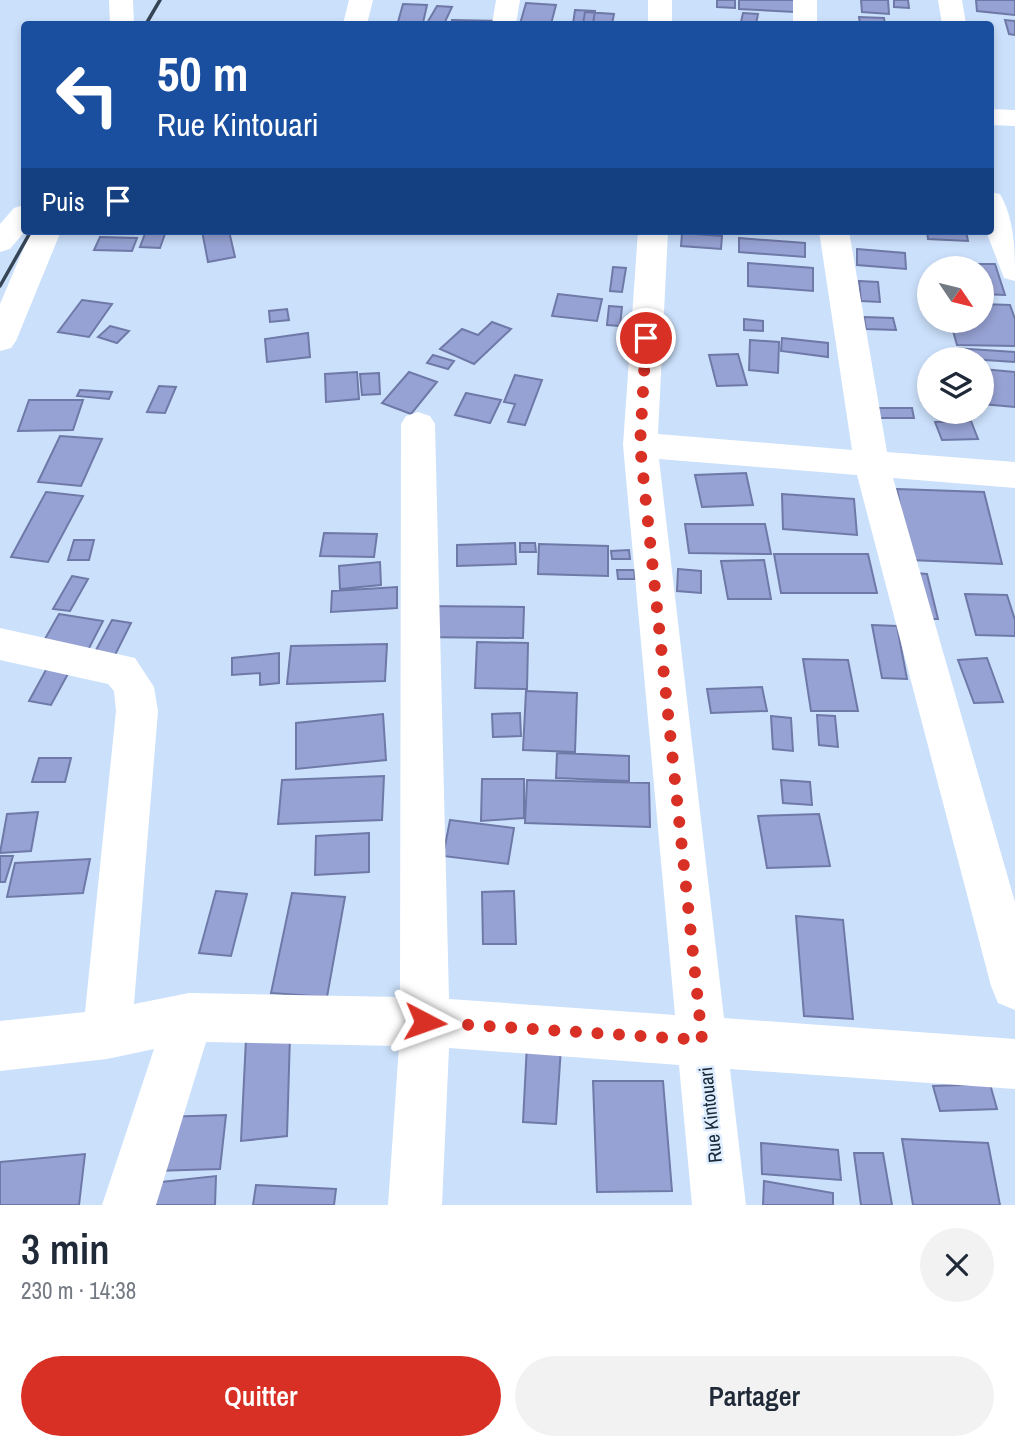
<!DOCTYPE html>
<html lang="fr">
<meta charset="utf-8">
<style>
:root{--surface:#fff;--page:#f2f2f3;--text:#1f2937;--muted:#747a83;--accent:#d93025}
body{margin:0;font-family:"Archivo Narrow",sans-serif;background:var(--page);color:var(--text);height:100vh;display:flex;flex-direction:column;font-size:26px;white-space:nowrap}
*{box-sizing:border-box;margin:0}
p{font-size:23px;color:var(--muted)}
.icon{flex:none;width:38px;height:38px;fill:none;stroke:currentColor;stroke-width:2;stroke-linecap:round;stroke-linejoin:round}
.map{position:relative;height:1205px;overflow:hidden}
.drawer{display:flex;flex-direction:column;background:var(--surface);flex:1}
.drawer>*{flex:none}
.guide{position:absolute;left:21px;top:21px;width:973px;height:214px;border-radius:7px;box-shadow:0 4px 10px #0003;background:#1a4fa0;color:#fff;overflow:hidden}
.needle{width:46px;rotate:125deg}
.controls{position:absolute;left:917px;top:256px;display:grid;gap:14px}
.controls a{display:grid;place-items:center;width:77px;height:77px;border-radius:50%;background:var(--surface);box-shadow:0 4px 10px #0003;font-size:35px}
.pin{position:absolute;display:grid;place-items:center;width:60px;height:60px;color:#fff;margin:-30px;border:4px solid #fff;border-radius:50%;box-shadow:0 2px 7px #0007}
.me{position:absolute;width:77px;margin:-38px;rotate:94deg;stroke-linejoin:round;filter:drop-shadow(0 0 5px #0008)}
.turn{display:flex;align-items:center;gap:24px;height:147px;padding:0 21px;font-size:32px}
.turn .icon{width:91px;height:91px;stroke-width:2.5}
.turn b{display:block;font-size:49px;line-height:60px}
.then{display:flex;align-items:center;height:66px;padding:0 21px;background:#0003;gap:14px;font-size:26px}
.round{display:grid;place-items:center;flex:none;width:74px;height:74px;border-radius:37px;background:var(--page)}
.overview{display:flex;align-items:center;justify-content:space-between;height:119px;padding:0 21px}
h1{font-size:42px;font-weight:600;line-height:52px}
.primary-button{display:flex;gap:14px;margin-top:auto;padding:14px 21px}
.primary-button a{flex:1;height:80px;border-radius:42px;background:var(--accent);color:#fff;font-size:28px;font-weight:600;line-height:80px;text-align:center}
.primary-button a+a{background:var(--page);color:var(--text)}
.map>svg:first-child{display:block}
.building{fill:#97a2d4;stroke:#6f79a8;stroke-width:2}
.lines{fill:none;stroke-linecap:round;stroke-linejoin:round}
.minor{fill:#fff;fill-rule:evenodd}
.rail{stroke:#354556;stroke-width:3.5}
.route{stroke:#d93025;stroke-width:12;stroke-dasharray:0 21.6}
.labels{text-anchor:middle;stroke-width:5;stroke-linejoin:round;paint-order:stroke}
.street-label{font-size:19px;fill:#182636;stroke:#deedff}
</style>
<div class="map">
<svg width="1015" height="1205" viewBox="0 0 1015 1205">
<rect width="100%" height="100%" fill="#cbe0fb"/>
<!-- building -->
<path class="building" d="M717,0H735V8L717,7Z
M739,0H794V12L739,9Z
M861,0H888L889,14L862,12Z
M894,0H908L909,8L894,7Z
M976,0H1015V15L977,11Z
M526,3L556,5L551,24H520Z
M403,4L427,5L423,23L398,22Z
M437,6L452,7L444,24L427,23Z
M575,10L595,11L593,24H573Z
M585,12L614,14L612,24H583Z
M743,13L758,14L756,24L741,22Z
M859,17L884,18L885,24H860Z
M452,20L500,21L499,24H451Z
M1005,20L1015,21V35L1009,34Z
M146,231H166L160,248L140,247Z
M202,231H229L235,257L208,262Z
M927,231H966L968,241L928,239Z
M682,233L722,236L721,249L681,246Z
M100,237L137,238L132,251L94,250Z
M739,238L805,243V257L739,252Z
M857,249L905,253L906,269L857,265Z
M748,263L813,268V291L748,286Z
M973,264H995L1005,295L982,294V268H974Z
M613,267L626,268L622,292L610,291Z
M859,281L878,282L880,302L861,301Z
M558,294L602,299L597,321L552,316Z
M82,300L112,304L89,337L58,332Z
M982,304L1010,305L1015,319V346L957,345L950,320H982Z
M609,306L622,307L620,326L607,325Z
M287,309L289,320L270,322L269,311Z
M864,317L893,318L896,330L866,329Z
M744,319L763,321V331L744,330Z
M492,322L511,329L474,364L440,349L462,329L478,335Z
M110,326L129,331L117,343L98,337Z
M308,333L310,357L267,362L265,339Z
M782,338L828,343V357L781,351Z
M750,340L779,342L778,373L749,370Z
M954,348L1015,352V362L955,358Z
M738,354L747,385L717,386L709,355Z
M433,355L454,361L448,369L427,363Z
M982,369L1015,372V407L982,404Z
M357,372L359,399L326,402L325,374Z
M409,372L437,382L411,414L382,403Z
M379,373L380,394L362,395L360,374Z
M515,375L542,380L525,425L508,422L515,404L504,402Z
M159,386L176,387L165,413L147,412Z
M80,390L112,392L109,399L77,396Z
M466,393L501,400L490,423L455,415Z
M29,400H83L73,430L18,431Z
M877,408H912L914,418H879Z
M971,421L978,439L942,440L935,422Z
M60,436L102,439L81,486L38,482Z
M746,473L753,505L702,507L695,475Z
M897,489L984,492L1002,564L910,560Z
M46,492L83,496L48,562L11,557Z
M782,494L854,499L857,535L783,529Z
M685,524H765L771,554L689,553Z
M324,533L377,534L374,557L320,556Z
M74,540H94L89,560H68Z
M515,543L516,564L457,566V545Z
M520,543H535L536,552H520Z
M539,544L608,546V576L538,574Z
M629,550L630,559H612L611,551Z
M774,554H868L877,593H781Z
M764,560L771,599H728L721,561Z
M380,562L381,585L340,589L339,566Z
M678,569L701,571V593L677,591Z
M617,570H634L635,579H618Z
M915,573L927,574L938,619H924Z
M72,576L88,579L70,611L53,609Z
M397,587V608L331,612L332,591Z
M965,594L1007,595L1015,620V636L976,635Z
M417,606L524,607L523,638L414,637Z
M59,614L103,621L86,654L41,646Z
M112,620L131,623L115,655L95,652Z
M872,625L897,626L907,679L882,678Z
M477,642L528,643L527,689L475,688Z
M387,644L385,681L287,684L291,646Z
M279,653V683L260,685V673L232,675V658Z
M987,658L1003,702L974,703L958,660Z
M803,659L848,660L858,711H811Z
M47,668L69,672L51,705L29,701Z
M762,687L767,711L711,713L707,689Z
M526,691L577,693L575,752L523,750Z
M520,713L521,736L493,737L492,714Z
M383,714L386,760L296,769V723Z
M817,715L835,716L838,747L819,745Z
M771,716L791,718L793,751L773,749Z
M557,753L629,756V781L556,778Z
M39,758H71L65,782H32Z
M384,776L382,820L278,824L282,780Z
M482,779H524V818L481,821Z
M527,780L649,783L650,827L525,823Z
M781,780L810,782L812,805L783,803Z
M38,812L31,851L0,853L7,814Z
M819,814L830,866L767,868L758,816Z
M450,820L514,828L508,864L443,856Z
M369,833V872L315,875L316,836Z
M0,856H13L5,882H0Z
M90,859L83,893L7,897L15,863Z
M216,891L247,894L231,956L199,953Z
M514,891L516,944H483L482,892Z
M292,893L345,897L327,997L271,993Z
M796,916L843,920L853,1019L804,1016Z
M290,1035L287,1136L241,1141L246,1039Z
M527,1044L561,1047L556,1124L523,1122Z
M593,1081H663L672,1191L597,1192Z
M990,1084L997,1109L940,1111L933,1086Z
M226,1115L220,1169L152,1171L160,1117Z
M902,1139L988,1143L1000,1205H913Z
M761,1143L838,1150L841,1180L762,1174Z
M854,1153H883L892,1205H861Z
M85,1154L79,1205H0V1162Z
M216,1176L215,1205H141L143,1184Z
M764,1181L833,1193V1205H763Z
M256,1185L336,1189L334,1205H253Z"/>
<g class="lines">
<!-- minor -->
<path class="minor" d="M109,0H133L134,24H110Z
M349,0H373L367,24H343Z
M496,0H520L516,24H492Z
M648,0H672V24H648Z
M793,0H817V24H793Z
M938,0H962L966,24H942Z
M990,109L1015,110V126L990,125Z
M990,192L1000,194C1015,220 1015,251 1015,281L1004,278L986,231H990Z
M24,205L25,231L10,249L0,252V224L14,208Z
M31,231H61L16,341L11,348L0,351V304Z
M638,231H668L658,434L852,450L819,231H849L887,452L1015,462V488L893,478L1015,902V1010L998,1003L991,986L857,475L659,459L724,1018L1015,1039V1089L730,1069L746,1205H692L679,1065L449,1048L442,1205H388L399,1046L206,1042L156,1205H102L154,1049L107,1059L0,1071V1021L85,1012L116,711L114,691L108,684L0,660V628L135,658L154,687L158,711L134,1004L189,993L400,997L401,424L406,416L418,412L430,416L435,424L449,999L675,1015L623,445Z"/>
<!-- rail -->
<path class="rail" d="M146,24L160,0
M0,286L31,231"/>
</g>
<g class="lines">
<!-- route -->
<path class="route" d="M425,1022L702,1040L640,445L646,338"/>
</g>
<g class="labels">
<!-- street labels -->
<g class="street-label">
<text transform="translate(710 1115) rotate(-96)" y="7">Rue Kintouari</text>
</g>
</g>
</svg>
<div class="controls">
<a><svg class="needle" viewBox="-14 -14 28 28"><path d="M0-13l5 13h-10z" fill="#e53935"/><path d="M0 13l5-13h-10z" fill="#747a83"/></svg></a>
<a><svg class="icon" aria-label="layers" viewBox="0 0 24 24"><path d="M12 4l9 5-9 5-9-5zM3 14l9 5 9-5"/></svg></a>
</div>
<div class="pin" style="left:646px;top:338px;background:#d93025"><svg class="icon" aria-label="arrive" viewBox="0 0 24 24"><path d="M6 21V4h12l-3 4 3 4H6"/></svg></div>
<svg class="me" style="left:425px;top:1022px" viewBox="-20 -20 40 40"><path d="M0-17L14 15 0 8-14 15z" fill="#d93025" stroke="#fff" stroke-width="4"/></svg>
<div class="guide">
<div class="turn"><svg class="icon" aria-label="left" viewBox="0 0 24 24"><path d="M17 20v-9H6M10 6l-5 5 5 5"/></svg><div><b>50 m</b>Rue Kintouari</div></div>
<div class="then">Puis<svg class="icon" aria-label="arrive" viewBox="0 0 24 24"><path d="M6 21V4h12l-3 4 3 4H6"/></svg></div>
</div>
</div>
<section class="drawer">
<div class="overview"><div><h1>3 min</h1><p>230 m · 14:38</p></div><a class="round"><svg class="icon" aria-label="close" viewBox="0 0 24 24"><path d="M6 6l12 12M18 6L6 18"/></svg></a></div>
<div class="primary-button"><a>Quitter</a><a>Partager</a></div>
</section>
